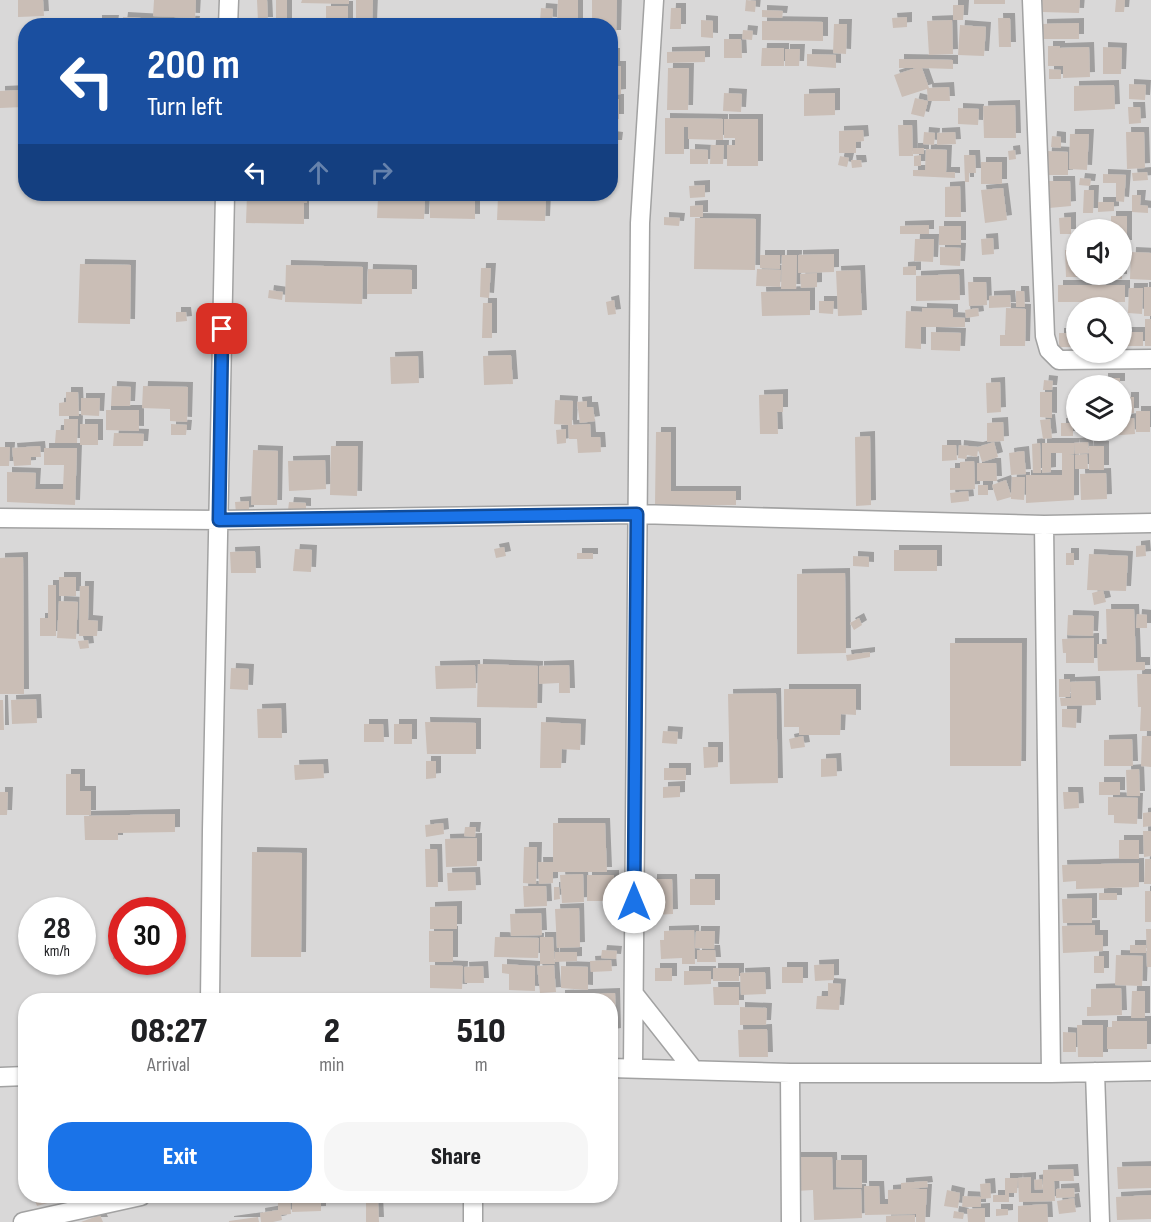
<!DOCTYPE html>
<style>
:root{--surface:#fff;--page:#f6f6f6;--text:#202124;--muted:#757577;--accent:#1a73e8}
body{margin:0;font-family:"Sofia Sans Condensed",sans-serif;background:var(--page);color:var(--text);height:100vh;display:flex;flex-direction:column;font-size:22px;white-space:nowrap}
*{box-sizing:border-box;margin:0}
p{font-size:20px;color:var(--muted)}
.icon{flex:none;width:33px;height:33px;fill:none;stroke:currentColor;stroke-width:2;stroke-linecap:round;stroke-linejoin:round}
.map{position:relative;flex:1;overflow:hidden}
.panel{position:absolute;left:18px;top:993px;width:600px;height:210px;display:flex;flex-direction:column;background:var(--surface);border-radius:24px;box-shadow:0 2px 4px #0004}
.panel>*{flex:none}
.hud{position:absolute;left:18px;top:18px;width:600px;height:183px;border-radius:24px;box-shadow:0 2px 4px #0004;background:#1a4fa0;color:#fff;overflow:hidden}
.buttons{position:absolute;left:1066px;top:219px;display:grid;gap:12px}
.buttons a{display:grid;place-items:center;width:66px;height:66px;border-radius:50%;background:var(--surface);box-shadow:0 2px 4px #0004;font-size:30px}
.speed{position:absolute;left:18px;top:897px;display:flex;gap:12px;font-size:30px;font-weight:700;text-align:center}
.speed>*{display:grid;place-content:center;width:78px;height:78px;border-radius:50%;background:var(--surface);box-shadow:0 2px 4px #0004;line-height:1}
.speed small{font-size:15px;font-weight:400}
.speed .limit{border:9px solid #d22;background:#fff;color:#111}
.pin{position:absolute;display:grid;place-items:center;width:51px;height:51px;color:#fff;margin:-26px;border-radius:12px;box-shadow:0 3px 9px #0006}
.me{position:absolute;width:66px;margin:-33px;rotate:0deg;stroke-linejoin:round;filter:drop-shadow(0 0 4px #0008)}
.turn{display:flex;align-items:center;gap:21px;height:126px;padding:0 30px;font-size:27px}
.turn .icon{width:78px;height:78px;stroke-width:2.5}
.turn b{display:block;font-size:42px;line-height:51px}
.lanes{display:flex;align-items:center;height:57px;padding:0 30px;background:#0003;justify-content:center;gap:30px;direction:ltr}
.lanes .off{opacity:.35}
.eta{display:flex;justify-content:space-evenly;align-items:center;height:102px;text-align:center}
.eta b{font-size:36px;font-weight:800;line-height:42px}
.button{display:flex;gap:12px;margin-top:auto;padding:12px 30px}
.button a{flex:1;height:69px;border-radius:24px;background:var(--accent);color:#fff;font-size:24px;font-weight:800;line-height:69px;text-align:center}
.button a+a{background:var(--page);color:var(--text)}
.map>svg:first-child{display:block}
.residential{fill:#d9d8d8;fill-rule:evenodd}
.building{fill:#cabeb6;filter:url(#shadow)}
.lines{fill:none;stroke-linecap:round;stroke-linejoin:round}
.minor-casing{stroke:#a2a2a2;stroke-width:21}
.minor{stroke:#fff;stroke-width:18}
.route-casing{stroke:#114b97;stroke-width:15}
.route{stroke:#1a73e8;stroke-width:10}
</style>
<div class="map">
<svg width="1151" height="1222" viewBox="0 0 1151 1222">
<defs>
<filter id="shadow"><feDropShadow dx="5" dy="-5" stdDeviation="0" flood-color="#0004"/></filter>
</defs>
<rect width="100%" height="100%" fill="#eee8df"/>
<!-- residential -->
<path class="residential" d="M0,0H1151V1222H0ZM26,26H610V194H26ZM1077,230H1122V274H1077ZM1077,308H1122V352H1077ZM1077,386H1122V430H1077ZM32,910H82V962H32ZM122,910H172V962H122ZM26,1000H610V1196H26Z"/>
<!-- building -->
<path class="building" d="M18,0H43L44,16L18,17Z
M154,0H196L195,18L153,16Z
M257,0H267L268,22H258Z
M276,0H287V23H276Z
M302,0H349V4L301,3Z
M356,0H373L372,26H356Z
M558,0H578V25H557Z
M592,0H617L616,35H610V26H592Z
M746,0L756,1L755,12L745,11Z
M974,0H1005V4H974Z
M1042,0H1080L1079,13L1042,12Z
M1116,0H1125L1124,12H1115Z
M953,5H964L963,20H953Z
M326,6H348V26H326Z
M541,8L553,9L552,22L540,21Z
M671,8H681V29H670Z
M762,10L783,11L782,18L762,17Z
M123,17L195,21L194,26H122Z
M907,17V27L893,28L892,18Z
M998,18H1010L1011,47H999Z
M97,20H114L113,26H97Z
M701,20L713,21V38L701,37Z
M952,20L953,54L929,55L927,21Z
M762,21L823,22V41L762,40Z
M1079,23V39H1042V24Z
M834,24H847L846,54L833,53Z
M960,25L986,27L984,56L958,55Z
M743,30L753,31L752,40L742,39Z
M724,39H741L742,58H724Z
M1048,46H1060V48L1089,47L1090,77L1063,78V66H1048Z
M1103,47L1122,48L1121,74H1103Z
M762,48H784V66H761Z
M785,49H800L799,66H785Z
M705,51V62L667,63V52Z
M610,53H615V66H621V94L610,95Z
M807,54L836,55V68L807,66Z
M899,59L953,60V69L922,68L929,88L949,87L950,101H928L924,117L911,114L915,98L928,101L927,89L902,97L894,75L916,68H899Z
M668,68H689L688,110H667Z
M1049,69L1061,70V79H1049Z
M1129,84L1146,85L1145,100L1129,99Z
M1114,85L1115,109L1074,111V86Z
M22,90L23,107L0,108V91Z
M724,93L742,94L741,112L723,111Z
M835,93V115L804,116V94Z
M610,99H619V119H610Z
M1015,105L1016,138H984L983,106Z
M1128,107H1140L1141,123L1129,124Z
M958,108L979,109L978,125L958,124Z
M18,117H26V140H18Z
M665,118L723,119V140L688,139V127H684V154H665Z
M724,119H758V166H727V145H735V138H724Z
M898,125H912L913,156H899Z
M863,130L864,141L856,142V153H839V131Z
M924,132L935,133L934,145L923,144Z
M955,132L956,144L937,145V133Z
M1126,132H1144L1145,168L1127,169Z
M1070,134H1089L1087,170L1069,169Z
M610,136L618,137L617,145H610Z
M1052,136L1061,137V148L1051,147Z
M711,145H724L723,164H710Z
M913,148H924V154H913Z
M690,149L708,150V164H690Z
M926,149L947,150L946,172H955V178L913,176V170H925Z
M1015,150L1016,159L1009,160L1008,151Z
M1047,151L1068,152V175H1046Z
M921,155V166H914V156Z
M964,155H975L976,173H969V182H965Z
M840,156L849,158L847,167L838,165Z
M851,160H861L862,167L852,168Z
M981,162H1002V184H981Z
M1147,172L1148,180L1133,181L1132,173Z
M1103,174L1126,175L1124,202L1116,201V183H1103Z
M1080,178L1091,179L1090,186L1079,185Z
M1048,181H1070L1071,206L1049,208Z
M705,185V197L690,198L689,186Z
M960,186L961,217H945V187Z
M1003,188L1007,220L985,223L981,190Z
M1084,190H1094L1093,213H1083Z
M90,194H135V199H90Z
M145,194H166L165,200L145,199Z
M176,194H200V201L176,200Z
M247,194H307V203H304V224L246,223Z
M1132,195H1141L1140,205L1148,206V213L1132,212Z
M498,196L546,197L545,221L497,220Z
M378,197L425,199L424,219L377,218Z
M430,197L475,199V219L430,218Z
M1098,202H1114V211L1098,212Z
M703,205V217H690V206Z
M1111,216H1127V245H1122V230H1111Z
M664,217L680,218L679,226L664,225Z
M1071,217V234H1060L1059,218Z
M695,218L756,219L755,270L694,269Z
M929,225V234H900V226Z
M939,226H961V245H939Z
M993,238L994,254L982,255L981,239Z
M915,239H934L933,262L914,261Z
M940,247L961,248L960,266L940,265Z
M1065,250H1077V274H1079V277H1066Z
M1131,252L1151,253V280L1130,279Z
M834,254V272L798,273V255Z
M760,255H780V269L760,268Z
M782,255H797L796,289H781Z
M80,264L131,265L130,324L78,323Z
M286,265L363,267L362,304L285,302Z
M916,266V275H903V267Z
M481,268H491L489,298L480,297Z
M368,269L412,270V294H367Z
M757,269L781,270L780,287L756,286Z
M860,270L862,315L838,316L836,271Z
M817,273V287L801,288L800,274Z
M959,274L960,300L916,301V276Z
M1096,274H1122V279L1096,278Z
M968,282H986L987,305L969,306Z
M1058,285H1125V302H1058Z
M1144,287H1151V316H1144Z
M1129,288H1143L1142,314L1128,313Z
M269,290L283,292L282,300L268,298Z
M810,291V315L762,316L761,292Z
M1016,291H1024L1025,307H1016Z
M1010,295L1011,307L989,308V296Z
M614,300L616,314L608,315L606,302Z
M819,301H834L833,314L819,313Z
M483,303H492V338H482Z
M922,308L953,309V317H950L965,318V327H921V349L905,348L906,311L922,312Z
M978,308L979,316L966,318L965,310Z
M1006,308L1026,309L1025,346H1000V335H1005Z
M176,312H186L187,321L176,322Z
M1145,319H1151V346H1145Z
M931,332L961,333L960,351L931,350Z
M1122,332H1143V346H1122Z
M1059,333H1077V347H1059Z
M511,355L513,384L484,385L483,356Z
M418,356L419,383L391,384L390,357Z
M1103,378H1120V386H1103Z
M1044,380L1053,381L1052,390H1043Z
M1000,382L1001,412L987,413L986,383Z
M112,386L131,387L130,406H111Z
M143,386L188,387L187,422L170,421V409L142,408Z
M66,392H78L79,416H59V403L66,402Z
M1040,392H1052V418L1040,417Z
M783,394V412H777L778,434H760L759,395Z
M1126,397H1134V413H1126Z
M81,398H100L99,416L81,415Z
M555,400L573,401L572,425L590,424L591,437H600L601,452L578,453L577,439H569L568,425L554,424Z
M587,401V407H593L595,421L580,423L577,402Z
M106,410H139V431L106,430Z
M1136,411H1150V432H1136Z
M1134,418L1135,434L1108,436L1107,430H1122V419Z
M64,419H78L77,443H55L56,430H64Z
M1050,419L1052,438L1043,439L1040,420Z
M1003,422L1004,441L987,442V423Z
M1061,423H1073V436H1061Z
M80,424H98V445H80Z
M171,424L187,425L186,435H171Z
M566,429V443L557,444L556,430Z
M656,432H671V491H736V505H655Z
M114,433L144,434L143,446H113Z
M870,436L871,505L856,506L855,437Z
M994,442L998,457L982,462L978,449L977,457L967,455L966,459L958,458L959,445L978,447Z
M1088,442L1089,453L1075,454L1074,443Z
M1040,443L1041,473H1033L1032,444Z
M1042,443H1074V454H1069L1074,455V500L1026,503V475H1062V453H1051V472L1042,473Z
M942,445H956L957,460L942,461Z
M40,446L41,457H31V465L14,466L12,448Z
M331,446H358L357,496L330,495Z
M1089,446H1104V470H1089Z
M0,447H10L9,466H0Z
M44,448H77L75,505L7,502V472L36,473L35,489H63L64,465H44Z
M253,450L278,451L277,505H251Z
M1024,451L1026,474L1011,475L1009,453Z
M1087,454L1088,469H1075V455Z
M325,460L326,489L289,491L288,461Z
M974,461L975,489L950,490V468H960V462Z
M977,463H996L997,481H977Z
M1106,473L1107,499L1081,500L1080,474Z
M1012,477H1025L1024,500L1011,499V497L997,501L992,485L1006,480L1011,495Z
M978,485H988V495H978Z
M968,491L969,501L951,503L950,493Z
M249,501V512L236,513L235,502Z
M289,502L306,503V511L288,510Z
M1145,545L1146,556L1136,557V546Z
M504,547L506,556L496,558L494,549Z
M295,549L312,550L311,572L293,571Z
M894,550H937V571H894Z
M255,551L256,573H231L230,552Z
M577,553H593V559H577Z
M1066,553H1074V565H1066Z
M1089,554L1128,556L1126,591L1087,590Z
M853,556L869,557V567L853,566Z
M23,557L24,694H0V558Z
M845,573L846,653L797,654V574Z
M59,577H76V596H59Z
M48,585H56V636H40V618H48Z
M80,586H89L88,620L98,621L97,636H79Z
M1103,590L1106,602L1094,605L1092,593Z
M59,601L78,602L76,639L57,638Z
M1106,609H1134L1136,662H1145V670L1098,671L1097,644H1107Z
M1137,614L1147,615V628H1136Z
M1068,615L1094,616L1093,636L1067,635Z
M859,618L862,625L854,630L850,623Z
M1094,638V663H1066V653H1063L1062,639Z
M88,640L89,648L80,649L78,641Z
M950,643H1022L1021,766H950Z
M870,652V657L847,661L846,655Z
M478,664L538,666L537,708L477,707Z
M475,665L476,688L436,689L435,666Z
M569,665L570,693H559V683L539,684V666Z
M231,668L249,669L248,690L230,689Z
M1137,674H1151V731H1140L1141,707H1138Z
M1059,679H1070V682L1095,681L1096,705L1061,706L1060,698H1071V685L1070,697H1059Z
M784,689H856V715L841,714L840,735H799V727H784Z
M776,693L778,783L730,784L728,694Z
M36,699L37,723L12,724L11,700Z
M0,700H3L4,730H0Z
M281,708L282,738H258L257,709Z
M1062,709H1077L1076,728L1062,727Z
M425,722L476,723V754H427Z
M541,722L581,724L580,750L562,749L561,768H540Z
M364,724H383L384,742H364Z
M394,724H412V744H394Z
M663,731L678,732L677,744L662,743Z
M803,736L805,747L791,749L789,739Z
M1142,736H1151V767L1141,766Z
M1132,739L1133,766H1104V740Z
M703,747H718V767L704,768Z
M836,758L837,776L821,777V759Z
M426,761H436V778L426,779Z
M323,764L324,778L295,780L294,765Z
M664,768H686V780H664Z
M1139,769L1140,796H1127L1126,770Z
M66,774H80V791H91V815H66Z
M1099,782H1120V795H1099Z
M680,786V797L663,798V787Z
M0,792H8L7,815H0Z
M1063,792H1078L1079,808L1064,809Z
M1108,797L1138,798L1137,824L1114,823V815H1108Z
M1151,812V826L1143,827V813Z
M175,814V832L118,833V840H85L84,816Z
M443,823L444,834L426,837L425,825Z
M553,823H605L607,872H553V883L539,884L538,862H553Z
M465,827H476L475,837L464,836Z
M1143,831H1151V856L1144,857Z
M477,838V866L446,867L445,839Z
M1119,840H1139V859H1119Z
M524,847H537L536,884L523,883Z
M425,849H437L438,887H426Z
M252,852L302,853L301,957H251Z
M1145,859H1151V884H1144Z
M1139,863V887L1076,889V881L1063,882L1062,865Z
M475,872L476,890L448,891L447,873Z
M583,874L584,902L562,903L560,875Z
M587,875H614V901H587Z
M652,879H672L673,914L652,915Z
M690,879H715V905H690Z
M523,886H546L547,906L524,907Z
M554,887H559L560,899L554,900Z
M1145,891H1151V922H1145Z
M1099,893H1117V900H1099Z
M1092,898V923H1063L1062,899Z
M457,906V929H430V907Z
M579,908L580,947L557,948L555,909Z
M541,913L542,935L511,936L510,914Z
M1095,925V935H1103V951L1063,953L1062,926Z
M1146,929H1151V967H1147Z
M694,930L695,964H682V958L661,959L660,940H664V931Z
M429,931H453V962H429Z
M696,931H715L714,949L695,948Z
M495,937L539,938L538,958L494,957Z
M540,937H553L555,964H540Z
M114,945L122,946V960L113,959Z
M1130,945H1146V953H1130Z
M602,950L617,951L616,959L601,958Z
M697,950H715L716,962H697Z
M555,952H577V961L555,962Z
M1116,955L1143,956L1142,986L1115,985Z
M1094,956H1104V973H1094Z
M611,960L612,971L591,972L590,961Z
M502,964L535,966V991L509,990V974L502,973Z
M834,964V980L815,981L814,965Z
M430,965L463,966L462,989L430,988Z
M554,965L556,992L540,993L537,966Z
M483,966L484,983H465L464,967Z
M561,966L588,967V990L561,988Z
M782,967H803V983H782Z
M655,968H672V981H655Z
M713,968H739V981H713Z
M684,971H711V984L684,985Z
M765,972L766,994L741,995L740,973Z
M828,983L841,984L839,1010L816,1009L817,996H828Z
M713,987H739V1005H714Z
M1121,988L1122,1015L1087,1016V1007H1091V989Z
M1132,991H1145V1018H1131Z
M615,993L616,1033L610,1034V1000H560V995Z
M740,1007L767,1008L766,1025H740Z
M1112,1021H1147V1049H1107V1027H1112Z
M1077,1025H1103V1057H1078Z
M767,1029L768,1057H739L738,1030Z
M1063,1032L1076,1033V1052H1063Z
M795,1157H832L833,1190L861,1189L862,1218L814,1220L813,1190L796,1191Z
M836,1160H862V1188L836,1187Z
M1151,1166V1188L1118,1189L1117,1167Z
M1073,1169L1074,1181H1054L1055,1201L1019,1202L1018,1178L1031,1177V1193H1043V1170Z
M1005,1178H1018L1017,1193H1009V1202H993V1195H1005Z
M1042,1179L1043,1189L1035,1190L1034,1180Z
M927,1181L928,1187L911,1189H927L925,1222H916V1214L865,1215L864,1186H879L880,1204H888V1190L901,1189V1183Z
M990,1183L991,1198L981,1199V1207H962L963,1196L981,1197L980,1184Z
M1074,1188L1075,1197L1056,1198V1189Z
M947,1190L960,1193L958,1208L944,1206Z
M1151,1195V1219L1117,1220L1116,1197Z
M39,1196H53L55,1201L37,1206L34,1197Z
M321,1196V1211L292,1212V1197Z
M1074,1198L1076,1212L1059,1214L1057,1201Z
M290,1199L291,1214L281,1215L282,1220L273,1222H261L260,1213L278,1210V1200Z
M366,1201H378L379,1222H366Z
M1047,1204L1048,1222H1018V1206Z
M985,1208V1222H968L967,1209Z
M996,1209H1008V1215L996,1216Z
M954,1211L964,1213L963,1219L953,1218Z
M100,1215L103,1222H81Z
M915,1215V1222H886V1216Z
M258,1217L259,1222H229V1221Z"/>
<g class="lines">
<defs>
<path id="minor" d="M1032,0L1045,336L1049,350L1059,360L1151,359
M228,26L229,0
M0,518L219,520L637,514L1044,525L1151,523
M1044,525L1051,1073
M634,994L693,1069
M210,1000L212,830L225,194
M633,1067L640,223L654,0
M610,1068L790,1073H1051L1151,1071
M1095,1072L1100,1222
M790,1073L791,1222
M0,1077L26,1076
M23,1222L141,1196
M473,1222V1196"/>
</defs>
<!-- minor casing -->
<use href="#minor" class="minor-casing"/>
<!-- minor -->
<use href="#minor" class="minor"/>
</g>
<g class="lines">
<defs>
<path id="route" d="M222,329L219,520L637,514L634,902"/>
</defs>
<!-- route casing -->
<use href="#route" class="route-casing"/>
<!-- route -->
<use href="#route" class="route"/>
</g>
</svg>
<div class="buttons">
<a><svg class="icon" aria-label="sound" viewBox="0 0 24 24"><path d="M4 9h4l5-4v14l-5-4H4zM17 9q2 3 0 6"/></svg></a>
<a><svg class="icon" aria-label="search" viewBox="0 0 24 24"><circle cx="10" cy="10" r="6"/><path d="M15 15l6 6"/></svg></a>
<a><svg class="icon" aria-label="layers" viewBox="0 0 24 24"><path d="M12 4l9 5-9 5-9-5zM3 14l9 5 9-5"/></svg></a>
</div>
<div class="speed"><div>28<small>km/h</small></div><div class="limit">30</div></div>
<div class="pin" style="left:222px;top:329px;background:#d93025"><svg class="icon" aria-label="arrive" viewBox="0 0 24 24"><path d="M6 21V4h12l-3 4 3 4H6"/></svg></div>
<svg class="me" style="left:634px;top:902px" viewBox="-20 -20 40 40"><circle r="19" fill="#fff"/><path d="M0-13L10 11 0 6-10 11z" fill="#1a73e8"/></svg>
<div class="hud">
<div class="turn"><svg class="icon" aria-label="left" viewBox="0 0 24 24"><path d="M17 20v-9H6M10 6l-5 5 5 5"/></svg><div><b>200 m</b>Turn left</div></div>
<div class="lanes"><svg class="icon" aria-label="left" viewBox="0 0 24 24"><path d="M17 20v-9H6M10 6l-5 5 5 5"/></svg><svg class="icon off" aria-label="ahead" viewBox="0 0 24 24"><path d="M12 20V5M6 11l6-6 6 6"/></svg><svg class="icon off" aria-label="right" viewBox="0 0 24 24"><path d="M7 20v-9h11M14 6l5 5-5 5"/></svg></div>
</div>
<section class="panel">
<div class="eta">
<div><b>08:27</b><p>Arrival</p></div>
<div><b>2</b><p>min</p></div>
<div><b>510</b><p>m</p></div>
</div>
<div class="button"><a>Exit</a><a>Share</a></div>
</section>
</div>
